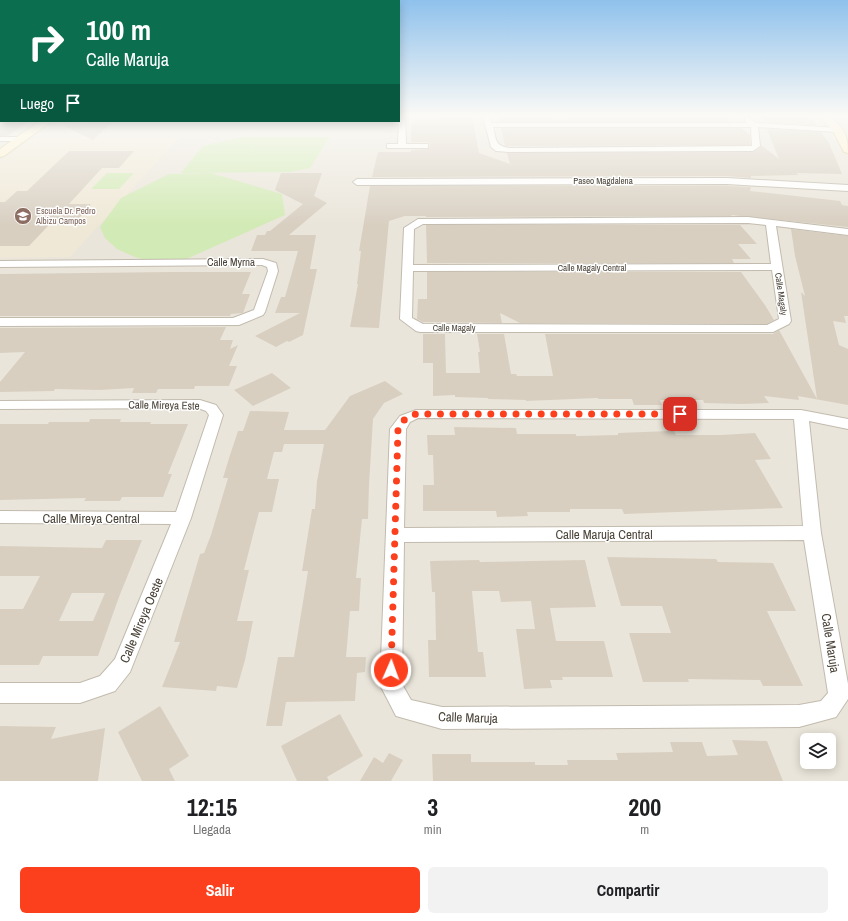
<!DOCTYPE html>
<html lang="es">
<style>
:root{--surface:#fff;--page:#f2f2f2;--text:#202124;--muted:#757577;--accent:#fc3f1d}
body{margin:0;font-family:"Archivo Narrow",sans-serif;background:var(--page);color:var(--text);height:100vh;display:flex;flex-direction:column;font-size:15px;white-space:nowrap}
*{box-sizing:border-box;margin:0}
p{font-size:13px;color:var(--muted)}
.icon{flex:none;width:22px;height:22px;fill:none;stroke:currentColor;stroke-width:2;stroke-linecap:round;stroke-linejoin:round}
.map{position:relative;height:781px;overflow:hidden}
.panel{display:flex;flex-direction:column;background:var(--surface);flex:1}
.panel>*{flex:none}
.top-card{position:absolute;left:0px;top:0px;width:400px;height:122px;box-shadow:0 2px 10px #0003;background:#0b6e4f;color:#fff;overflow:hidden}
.tools{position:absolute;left:800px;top:733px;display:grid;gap:8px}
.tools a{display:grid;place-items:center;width:36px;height:36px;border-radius:6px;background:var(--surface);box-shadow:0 2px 10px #0003;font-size:20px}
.pin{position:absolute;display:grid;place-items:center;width:34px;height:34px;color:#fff;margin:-17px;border-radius:8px;box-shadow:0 2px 6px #0006}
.me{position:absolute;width:44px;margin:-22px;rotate:2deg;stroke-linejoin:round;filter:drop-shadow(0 0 3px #0008)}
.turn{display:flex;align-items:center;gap:14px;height:84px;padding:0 20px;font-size:18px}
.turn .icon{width:52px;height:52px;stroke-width:2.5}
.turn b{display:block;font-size:28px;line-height:34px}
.then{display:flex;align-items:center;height:38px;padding:0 20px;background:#0003;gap:8px;font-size:15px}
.eta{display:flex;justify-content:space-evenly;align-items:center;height:68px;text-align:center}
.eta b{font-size:24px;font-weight:700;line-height:28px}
.button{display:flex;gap:8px;margin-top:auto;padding:8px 20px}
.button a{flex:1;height:46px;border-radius:6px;background:var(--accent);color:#fff;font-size:16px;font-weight:700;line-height:46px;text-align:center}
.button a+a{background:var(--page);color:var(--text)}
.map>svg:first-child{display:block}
.residential{fill:#eae5da;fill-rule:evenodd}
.education{fill:#efe8d6}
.green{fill:#d2eab5}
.building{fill:#d8cfc1;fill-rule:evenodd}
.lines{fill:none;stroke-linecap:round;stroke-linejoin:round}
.street-casing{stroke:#c2bbae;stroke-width:2}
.secondary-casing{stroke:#d6c79b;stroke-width:2}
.street{fill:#fff;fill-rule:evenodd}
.secondary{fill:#fff3cd;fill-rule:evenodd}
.route{stroke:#fc3f1d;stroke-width:7;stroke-dasharray:0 12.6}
.labels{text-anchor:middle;stroke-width:3;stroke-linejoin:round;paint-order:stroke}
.far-street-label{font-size:9px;fill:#4b4439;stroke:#fff}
.far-education-label{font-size:9px;fill:#785e54;stroke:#fff;text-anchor:start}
.street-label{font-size:11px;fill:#4b4439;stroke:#fff}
.near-street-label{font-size:13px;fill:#4b4439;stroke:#fff}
</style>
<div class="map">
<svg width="848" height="781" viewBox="0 0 848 781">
<rect width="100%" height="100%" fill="#f6f3ec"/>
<!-- residential -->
<path class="residential" d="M0,116L1,121H399V116H848V781H0ZM807,740H829V762H807Z"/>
<!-- education -->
<path class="education" d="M33,138H179L70,257L0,258V161Z"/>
<!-- green -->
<path class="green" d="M242,137H330L310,168L290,172L181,173L203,146Z
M107,173H134L119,189H91Z
M211,173L282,194L285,215L184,260L150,261L135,257L117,249L105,238L100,227L121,198L169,174Z"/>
<!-- building -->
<path class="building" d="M446,116H472L479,153L510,164L507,153L753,152L761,147V145L779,159L767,129L821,132L829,143L842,174L796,173L799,175L751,176V178L727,176L372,177L378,152H411V150L429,149L430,144L428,142H411V124L415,123V118H446Z
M498,116H550L551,118H563L711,116L729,118L733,122H499Z
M761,116H805L809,120H813L816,125L764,122Z
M0,121H29L8,136H0Z
M92,123H111L93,140L64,126Z
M501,128H742L750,135V145L509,146H505Z
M69,151H134L119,168H102L69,204H91L74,224L49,225L29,246H0V202H5L17,191H27Z
M281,173H322L314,196L327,203L289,235H316L310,269H317L303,335L289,342L287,341L276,347L255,336L300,313H275L281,297H285L298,251H251L257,235H265L267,231H270L303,204L275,190Z
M370,186H727L751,187L750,191L840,201L842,205L848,206V227L731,215L732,216L426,217V216H405L389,221L379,328L350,327L358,284H357L361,251H359Z
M426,225H740L757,244H738L751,259H732L734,263H427Z
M791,229L848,236V316H844L846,323L833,321L839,345L848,349V405L798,396L799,400L764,396L769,403L741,404L704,403L703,400H660L662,405H634L632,399H598V398L526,401V400L488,399V398L455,397V395L433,396V363H423V334H445L446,373H480L478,352H480L477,334H504L511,374H516L517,376H553L545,334H773L779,330L817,399L801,292L805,296L795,256Z
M172,272H251L242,294H250L243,313L231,314L230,316H0V274Z
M427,272H741L765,305L774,320L767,324L520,323L500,313L502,323L423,322L417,319L418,299H427Z
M226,327L220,340H233L230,349L238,345L229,366H237L229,386H195L194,389H158L156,393H132L134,388L100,390L55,389L54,391L0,392V382L25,352L0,353V328Z
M272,373L291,388L253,406L234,390Z
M385,381L403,394L384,403L373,419L369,485L368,519H362L356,578H361L359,611H350L346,657H366L365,672L357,673L355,701L286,702L282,726H266L278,657H294L308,571H302L312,509H315L317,481L324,444H284L282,452H274L267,479H279L272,512H259L244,570H249L237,621H253L245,660L237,688L217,686L216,691L162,687L180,642H174L200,554L204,553L211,535L228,478H223L230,455L238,431H243L250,411L289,412L284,430H325L350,396Z
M90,419H121L120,422H151L150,424H188L168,474H172L163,497H122L120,501H84L86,498L0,500V424H48L49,422H89Z
M454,427L516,428L517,434H576V436L618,435V433L670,431H674L676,435H721L755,433L771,459L755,460L783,508L624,514L622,509H570V512H527L528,516L497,517L496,511H423V485H434L433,455H428L427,435H455Z
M106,540H142L119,597L98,656H43L39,665H0V609H23L40,576H0V546L102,548ZM72,593H105L93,621H59Z
M607,557L716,559L718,562L773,563L796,611H767L803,686H763L760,680L688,679L689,682H643L629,633H671L662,606H621Z
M479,560L480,562L585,560L596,607L550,608L556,641H604L613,677H562L563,680H550L552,688L524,689L516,629H535L531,601L501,602L499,591H472L478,652H483L486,677H429L428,640H436L435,592H432L430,561Z
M160,706L189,756L169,769L175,781H142L118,732Z
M340,714L363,756L327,777L329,781H297L281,746Z
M0,726L56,727L51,739L105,728L98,781H0Z
M732,740L767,741L783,781H433L432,754H471V762H535V765H568L567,760H618L616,753L673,752L670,742H702L707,756L738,755Z
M389,753L403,760L391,781H360L374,757L383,763Z"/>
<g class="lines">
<defs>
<path id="street" d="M399,116H405L406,144H428V148H387V144H398Z
M483,116H490L491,123H747L744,119L747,117L756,123L838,128L842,130L838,132L758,127L760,146L753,151L509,152L496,151L491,147ZM493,127H751L752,146L509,148C495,146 496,139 493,127Z
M0,137H21L25,139L21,141H0Z
M727,178L848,185V191L727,184L357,185L353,182L357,179Z
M748,217L848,229V235L776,226L791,321L789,324L773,332H420L416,331L400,319L404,228L418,219ZM748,223L766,225L771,264L413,265L414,229L423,224ZM772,270L779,319L767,325L423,324L412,318L413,271Z
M263,259L276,263L278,271L265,312L263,315L239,325L0,326V318H233L254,310L268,271L267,267L262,265L0,267V261Z
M200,400L216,405L223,415L191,518L130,672L115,691L80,703H0V683H80L100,676L115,659L171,524L0,523V511L176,512L209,415L206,411L198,408L0,409V401Z
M416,410H801L848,419V429L809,421L821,533L848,684V699L836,717L799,727L442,729L396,716L380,685L390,429L400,416ZM418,418L794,419L803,526L404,528L406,429L410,422ZM804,540L828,693L821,701L799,705L442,707L411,700L402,684L404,542Z"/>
<path id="secondary" d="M819,116H830C844,130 848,133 848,153L844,152L833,131Z
M40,121H52L4,156L0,157V149Z"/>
</defs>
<!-- street casing -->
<use href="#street" class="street-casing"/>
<!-- secondary casing -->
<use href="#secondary" class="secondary-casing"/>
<!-- street -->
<use href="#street" class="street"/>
<!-- secondary -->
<use href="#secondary" class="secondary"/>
</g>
<!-- sky -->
<linearGradient id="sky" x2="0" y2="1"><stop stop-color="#8fc1ec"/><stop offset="0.51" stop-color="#fbfaf6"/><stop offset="1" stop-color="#fbfaf6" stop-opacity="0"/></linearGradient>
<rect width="848" height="226" fill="url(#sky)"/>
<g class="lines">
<!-- route -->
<path class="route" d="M391,670L398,429L405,419L416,414H680"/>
</g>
<!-- icons -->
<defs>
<symbol id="school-disc" viewBox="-11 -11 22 22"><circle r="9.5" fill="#8d6e63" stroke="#fff"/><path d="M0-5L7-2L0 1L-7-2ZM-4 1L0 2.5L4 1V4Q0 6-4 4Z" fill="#fff"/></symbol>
</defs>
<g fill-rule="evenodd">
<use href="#school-disc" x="13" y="206" width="20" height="20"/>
</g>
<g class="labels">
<!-- far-street labels -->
<g class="far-street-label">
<text x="603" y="184">Paseo Magdalena</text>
<text x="592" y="271">Calle Magaly Central</text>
<text transform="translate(781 294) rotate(82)" y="3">Calle Magaly</text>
<text x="454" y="331">Calle Magaly</text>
</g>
<!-- far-education labels -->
<g class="far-education-label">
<text x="36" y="214">Escuela Dr. Pedro<tspan x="36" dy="10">Albizu Campos</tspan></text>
</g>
<!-- street labels -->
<g class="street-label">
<text x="231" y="266">Calle Myrna</text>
<text transform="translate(164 405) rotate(1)" y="4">Calle Mireya Este</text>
</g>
<!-- near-street labels -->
<g class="near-street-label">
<text x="91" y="523">Calle Mireya Central</text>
<text x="604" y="539">Calle Maruja Central</text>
<text transform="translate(141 620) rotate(-67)" y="5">Calle Mireya Oeste</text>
<text transform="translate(831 643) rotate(81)" y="5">Calle Maruja</text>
<text transform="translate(468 717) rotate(2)" y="5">Calle Maruja</text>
</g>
</g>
</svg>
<div class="tools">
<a><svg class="icon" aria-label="layers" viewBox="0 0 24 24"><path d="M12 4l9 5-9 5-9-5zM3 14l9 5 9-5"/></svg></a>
</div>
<div class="pin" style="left:680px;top:414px;background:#d93025"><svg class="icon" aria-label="arrive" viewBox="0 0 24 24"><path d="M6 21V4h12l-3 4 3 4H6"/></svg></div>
<svg class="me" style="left:391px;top:670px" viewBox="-20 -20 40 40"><circle r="17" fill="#fc3f1d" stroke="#fff" stroke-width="3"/><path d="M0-11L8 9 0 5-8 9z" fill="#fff"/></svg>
<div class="top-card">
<div class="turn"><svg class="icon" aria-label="right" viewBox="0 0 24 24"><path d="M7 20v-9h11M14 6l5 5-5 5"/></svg><div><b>100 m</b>Calle Maruja</div></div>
<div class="then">Luego<svg class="icon" aria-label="arrive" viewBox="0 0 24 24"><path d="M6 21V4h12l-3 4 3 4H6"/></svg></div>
</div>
</div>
<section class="panel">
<div class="eta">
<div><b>12:15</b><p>Llegada</p></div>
<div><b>3</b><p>min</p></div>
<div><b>200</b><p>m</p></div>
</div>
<div class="button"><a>Salir</a><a>Compartir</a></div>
</section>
